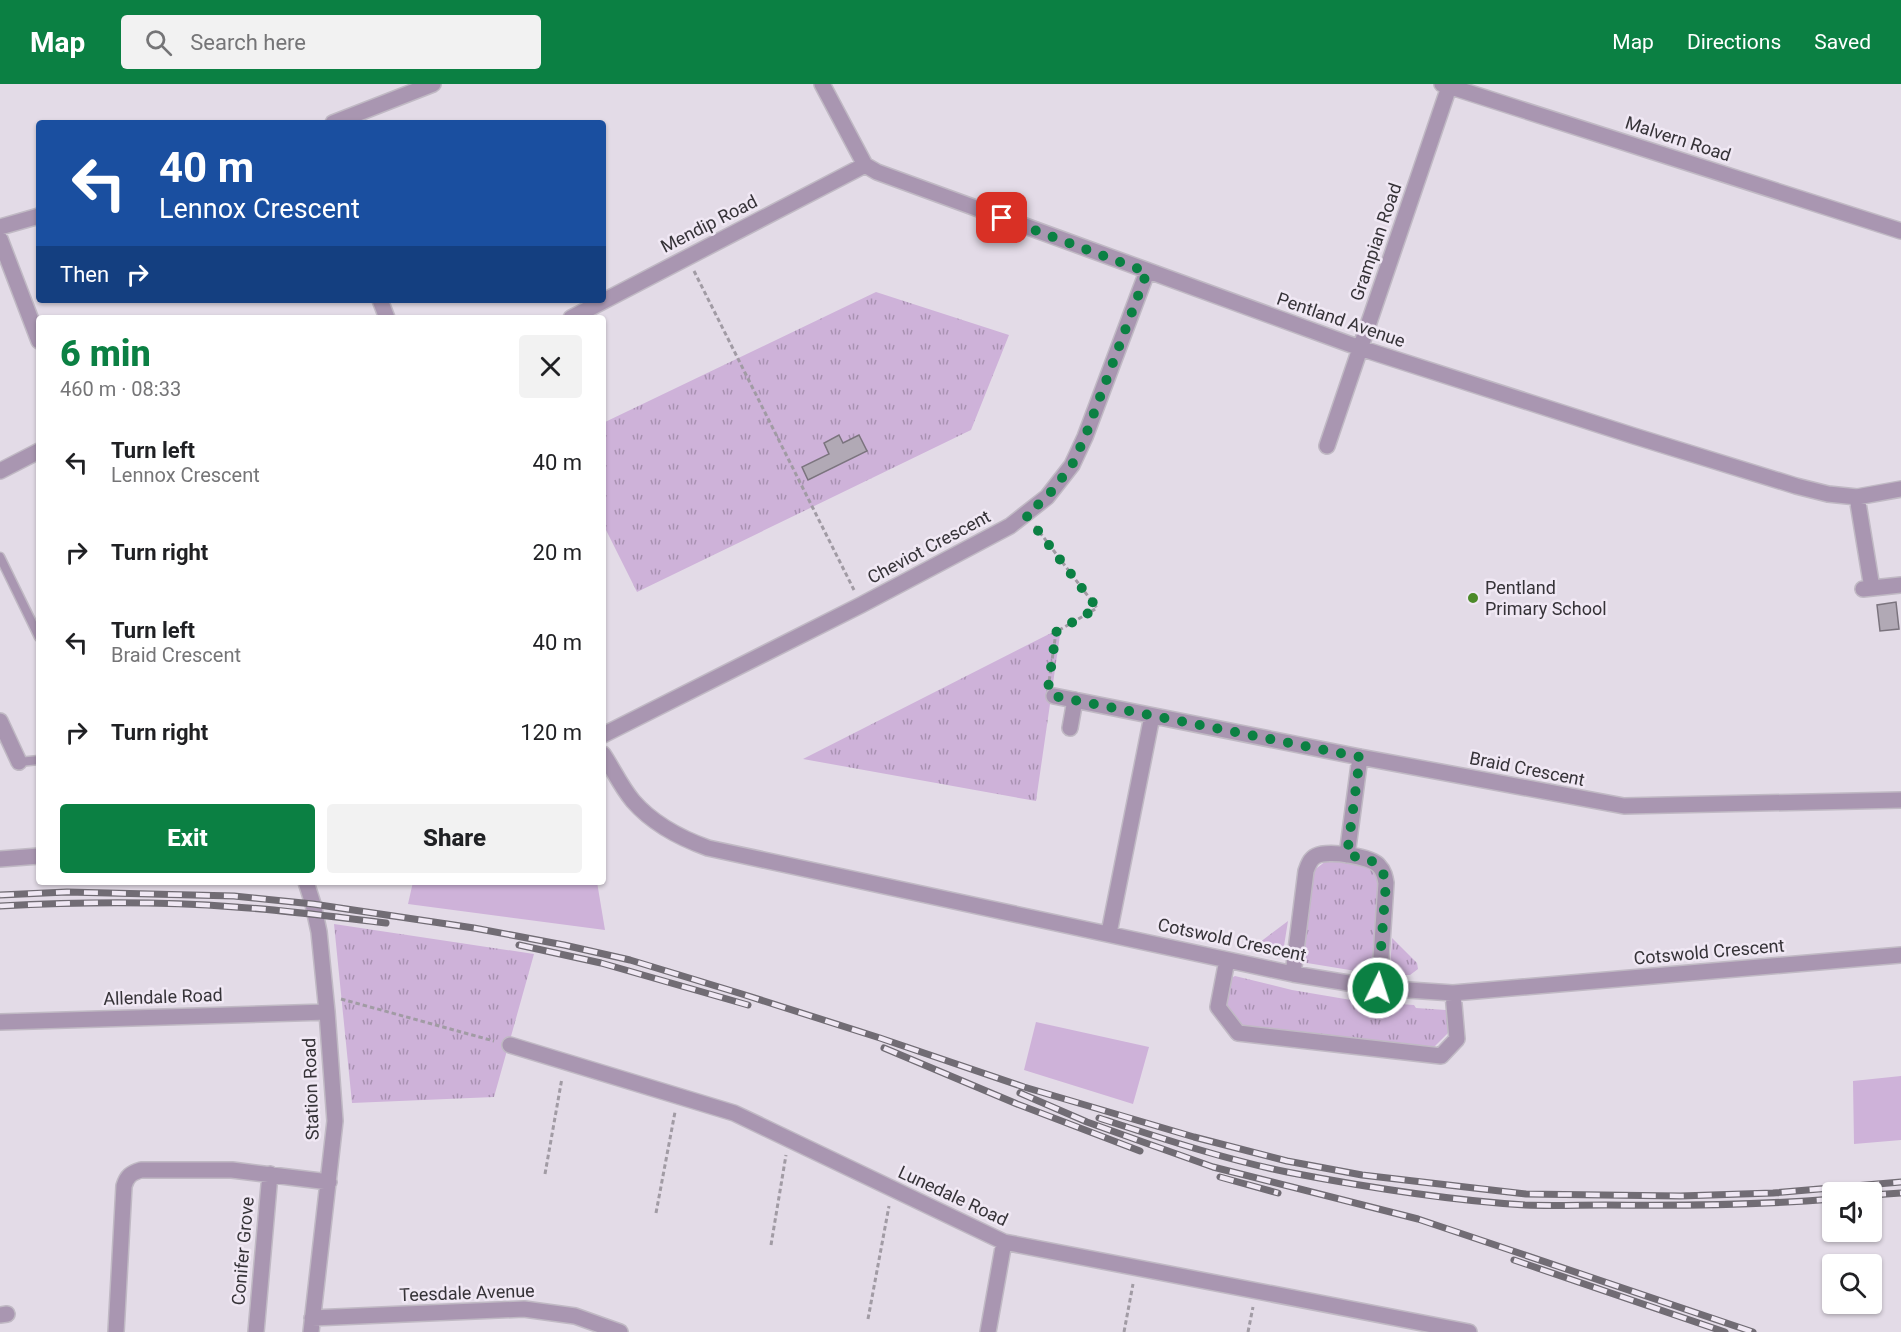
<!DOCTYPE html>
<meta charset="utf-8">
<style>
:root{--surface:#fff;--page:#f2f2f2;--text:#202124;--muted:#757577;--accent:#0b8043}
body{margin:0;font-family:Roboto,sans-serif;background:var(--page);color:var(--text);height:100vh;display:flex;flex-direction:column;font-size:22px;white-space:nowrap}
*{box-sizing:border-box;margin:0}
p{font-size:20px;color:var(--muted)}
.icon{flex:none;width:33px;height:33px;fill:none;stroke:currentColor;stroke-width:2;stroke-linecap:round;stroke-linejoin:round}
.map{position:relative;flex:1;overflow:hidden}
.drawer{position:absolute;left:36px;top:231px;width:570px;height:570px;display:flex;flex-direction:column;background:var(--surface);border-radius:6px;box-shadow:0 2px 4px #0004}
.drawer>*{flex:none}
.hud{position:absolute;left:36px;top:36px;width:570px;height:183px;border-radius:6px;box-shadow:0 2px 4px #0004;background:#1a4fa0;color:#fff;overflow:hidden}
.tools{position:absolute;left:1822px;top:1098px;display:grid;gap:12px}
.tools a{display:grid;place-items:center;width:60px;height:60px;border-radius:6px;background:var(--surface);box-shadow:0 2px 4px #0004;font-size:30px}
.pin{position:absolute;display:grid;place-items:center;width:51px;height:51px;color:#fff;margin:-26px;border-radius:12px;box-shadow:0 3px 9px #0006}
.me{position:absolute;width:66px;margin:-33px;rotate:4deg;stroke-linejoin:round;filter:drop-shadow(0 0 4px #0008)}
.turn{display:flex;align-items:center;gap:21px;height:126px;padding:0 24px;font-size:27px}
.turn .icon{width:78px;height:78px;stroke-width:2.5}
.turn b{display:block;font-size:42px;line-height:51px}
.then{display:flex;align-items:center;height:57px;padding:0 24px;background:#0003;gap:12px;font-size:22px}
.round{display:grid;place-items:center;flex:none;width:63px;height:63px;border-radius:6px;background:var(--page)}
.overview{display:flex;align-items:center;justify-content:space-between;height:102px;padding:0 24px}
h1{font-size:36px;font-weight:800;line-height:45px;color:var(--accent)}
.cta{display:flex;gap:12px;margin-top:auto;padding:12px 24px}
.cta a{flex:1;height:69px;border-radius:6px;background:var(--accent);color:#fff;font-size:24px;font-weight:800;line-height:69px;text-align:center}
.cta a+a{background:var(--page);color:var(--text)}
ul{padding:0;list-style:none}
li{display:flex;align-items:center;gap:18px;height:90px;padding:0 24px}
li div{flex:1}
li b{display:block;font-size:22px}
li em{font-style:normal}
header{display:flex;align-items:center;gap:36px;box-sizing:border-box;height:84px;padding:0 30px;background:var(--accent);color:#fff}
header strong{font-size:28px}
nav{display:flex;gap:33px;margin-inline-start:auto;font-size:21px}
.search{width:420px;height:54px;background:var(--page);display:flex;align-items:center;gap:15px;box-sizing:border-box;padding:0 21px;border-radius:6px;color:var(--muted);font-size:22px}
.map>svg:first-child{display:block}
.grass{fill:url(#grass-tufts)}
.garden{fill:#ceb2d9}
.building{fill:#b1a9b5;stroke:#7b747e;stroke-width:1.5}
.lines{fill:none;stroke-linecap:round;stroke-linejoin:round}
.lane-casing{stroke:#c0b9c4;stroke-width:11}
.street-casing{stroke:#c0b9c4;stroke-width:18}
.path{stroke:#a19ba4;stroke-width:3;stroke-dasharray:4.5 3;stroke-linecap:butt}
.lane{stroke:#a996b1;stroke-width:8}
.street{stroke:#a996b1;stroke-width:15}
.rail-casing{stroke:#716c74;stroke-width:7}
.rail{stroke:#f0e8f4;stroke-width:4.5;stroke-dasharray:14;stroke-linecap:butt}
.route{stroke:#0b8043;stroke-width:10;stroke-dasharray:0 18}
.poi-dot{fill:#4c8a29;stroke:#f0e8f4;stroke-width:2}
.labels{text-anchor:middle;stroke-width:5;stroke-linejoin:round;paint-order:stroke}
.street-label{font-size:18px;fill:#363338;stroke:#f0e8f4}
.poi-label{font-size:18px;fill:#363338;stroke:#f0e8f4;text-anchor:start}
</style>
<header>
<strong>Map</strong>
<div class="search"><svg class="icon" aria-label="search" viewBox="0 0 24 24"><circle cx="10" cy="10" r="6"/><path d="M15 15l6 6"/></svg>Search here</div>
<nav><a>Map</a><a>Directions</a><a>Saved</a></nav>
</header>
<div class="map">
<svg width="1901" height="1248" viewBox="0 0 1901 1248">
<defs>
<pattern id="grass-tufts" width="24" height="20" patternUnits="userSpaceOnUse" patternTransform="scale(1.5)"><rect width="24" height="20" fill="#ceb2d9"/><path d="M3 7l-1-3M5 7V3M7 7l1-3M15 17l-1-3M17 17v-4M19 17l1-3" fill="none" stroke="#a891b1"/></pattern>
</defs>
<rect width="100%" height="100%" fill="#e3dbe7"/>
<!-- grass -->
<path class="grass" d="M876,208L1009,251L971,346L637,508L603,440V339Z
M1061,544L1036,717L803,675Z
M1326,777C1337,777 1365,779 1372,786C1387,800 1375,862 1374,883L1368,889L1307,879L1303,875L1313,787Z
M1288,837L1283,868L1275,871L1251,865Z
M334,840L534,870L494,1013L352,1019Z
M1392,854L1417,879L1418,885L1410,891H1396L1390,885Z
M1235,892L1292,906L1357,917L1414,921L1416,924L1446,926L1448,928V949L1433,964L1237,943L1224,918L1229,895Z"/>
<!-- garden -->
<path class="garden" d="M413,798H597L605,846L408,820Z
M1036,938L1149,963L1133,1020L1024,986Z
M1901,992V1056L1854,1060L1853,997Z"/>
<!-- building -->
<path class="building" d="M839,351L843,359L859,351L867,367L808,396L802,383L829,370L824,359Z
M1896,518L1899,545L1880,547L1877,521Z"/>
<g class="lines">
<defs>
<path id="lane" d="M0,473L39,553
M19,678L39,676"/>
<path id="street" d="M822,0L865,81L877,88L1360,264L1634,352L1796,402L1828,410L1857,413L1901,405
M1442,0L1901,147
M333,39L433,0
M0,143L39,132
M0,155L39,257
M380,216L387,234
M571,234L865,81
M1327,362L1450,0
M0,387L39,367
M1857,413L1872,504
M1863,505L1901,501
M1054,612L1360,673L1624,722L1901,716
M0,637L19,678
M1070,644L1075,616
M603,651L861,521L1010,442L1047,413L1072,381L1085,353L1147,188
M603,670C613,685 621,703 633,717C653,740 680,754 708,764L1293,890L1379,904L1453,909L1901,871
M1347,771L1360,673
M0,775L39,772
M306,798L313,820L319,848L327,928L335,1037L311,1248
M1109,849L1152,632
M1227,876L1218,923L1238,949L1441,972L1457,955L1453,909
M1293,890L1306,787C1308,781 1310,775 1316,772C1328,766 1371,772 1379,782C1384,787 1385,793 1386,799L1379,904
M0,938L327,928
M510,961L734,1029L1004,1158L1469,1248
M0,1231L7,1230
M312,1234L524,1225L575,1232L620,1248
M116,1248L124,1102C127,1092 131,1089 141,1086H232L329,1098
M256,1248L270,1090
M988,1248L1004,1158"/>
</defs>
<!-- lane casing -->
<use href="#lane" class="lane-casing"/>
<!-- street casing -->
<use href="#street" class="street-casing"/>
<!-- path -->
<path class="path" d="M694,187L854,506
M1035,442L1097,524L1056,548L1049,598
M341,915L494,957
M545,1090L562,994
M656,1129L675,1028
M771,1161L786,1071
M868,1235L889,1122
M1124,1248L1133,1200
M1248,1248L1253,1223"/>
<!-- lane -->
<use href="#lane" class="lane"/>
<!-- street -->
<use href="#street" class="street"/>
<defs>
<path id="rail" d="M0,811L67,808L234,812L313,820L474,844L564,861L630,876L742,910L880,954L1024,1003L1194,1053L1287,1077L1362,1091L1526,1110L1680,1112L1773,1109L1901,1098
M0,822C78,818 157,817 235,823C285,826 335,833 386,839
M519,861L601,879L748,921
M884,964L1017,1020L1140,1067
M1020,1009L1087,1038L1213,1083L1418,1135L1753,1248
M1099,1034C1161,1054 1223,1075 1287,1088C1365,1103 1445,1116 1525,1121C1552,1122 1579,1121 1606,1121C1682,1122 1757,1121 1833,1115
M1220,1093L1278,1109
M1872,1111L1901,1109
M1514,1176L1725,1248"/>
</defs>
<!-- rail casing -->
<use href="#rail" class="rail-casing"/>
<!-- rail -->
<use href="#rail" class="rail"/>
</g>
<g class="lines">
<!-- route -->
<path class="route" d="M1002,134L1147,188L1085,353L1072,381L1047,413L1026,431L1097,524L1056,548L1048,605L1054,612L1360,673L1347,771C1368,775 1381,775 1386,799L1378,904"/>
</g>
<!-- markers -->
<circle class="poi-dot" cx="1473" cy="514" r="6"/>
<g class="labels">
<!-- street labels -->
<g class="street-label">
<text transform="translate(1678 55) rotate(18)" y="6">Malvern Road</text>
<text transform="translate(709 140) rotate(-27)" y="6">Mendip Road</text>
<text transform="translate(1376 158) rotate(-71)" y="6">Grampian Road</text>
<text transform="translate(1341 236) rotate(19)" y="6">Pentland Avenue</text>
<text transform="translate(929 463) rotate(-28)" y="6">Cheviot Crescent</text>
<text transform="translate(1527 685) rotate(11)" y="6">Braid Crescent</text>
<text transform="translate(1232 856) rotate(12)" y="6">Cotswold Crescent</text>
<text transform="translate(1709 868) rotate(-5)" y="6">Cotswold Crescent</text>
<text transform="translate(163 913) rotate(-2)" y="6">Allendale Road</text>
<text transform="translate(311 1005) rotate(-92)" y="6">Station Road</text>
<text transform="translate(953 1112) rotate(25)" y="6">Lunedale Road</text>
<text transform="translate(243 1167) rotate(-85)" y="6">Conifer Grove</text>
<text transform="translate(467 1209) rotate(-2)" y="6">Teesdale Avenue</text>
</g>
<!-- poi labels -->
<g class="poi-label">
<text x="1485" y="510">Pentland<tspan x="1485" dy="21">Primary School</tspan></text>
</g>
</g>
</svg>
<div class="tools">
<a><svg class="icon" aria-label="sound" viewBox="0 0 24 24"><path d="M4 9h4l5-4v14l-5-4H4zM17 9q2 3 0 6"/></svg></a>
<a><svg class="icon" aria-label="search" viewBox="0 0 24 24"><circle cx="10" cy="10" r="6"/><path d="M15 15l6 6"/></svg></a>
</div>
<div class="pin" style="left:1002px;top:134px;background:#d93025"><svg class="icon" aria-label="arrive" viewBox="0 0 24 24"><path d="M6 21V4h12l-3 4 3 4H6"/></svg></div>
<svg class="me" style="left:1378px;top:904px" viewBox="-20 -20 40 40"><circle r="17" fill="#0b8043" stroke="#fff" stroke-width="3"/><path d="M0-11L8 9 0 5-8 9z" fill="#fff"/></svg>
<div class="hud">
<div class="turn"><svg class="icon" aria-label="left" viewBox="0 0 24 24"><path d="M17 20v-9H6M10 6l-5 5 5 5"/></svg><div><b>40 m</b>Lennox Crescent</div></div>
<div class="then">Then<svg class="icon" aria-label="right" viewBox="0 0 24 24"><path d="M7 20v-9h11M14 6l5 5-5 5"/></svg></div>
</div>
<section class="drawer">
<div class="overview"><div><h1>6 min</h1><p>460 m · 08:33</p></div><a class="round"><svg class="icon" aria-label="close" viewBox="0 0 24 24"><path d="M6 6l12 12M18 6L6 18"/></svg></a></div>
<ul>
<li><svg class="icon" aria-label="left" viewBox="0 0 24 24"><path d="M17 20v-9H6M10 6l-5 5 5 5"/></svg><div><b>Turn left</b><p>Lennox Crescent</p></div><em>40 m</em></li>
<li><svg class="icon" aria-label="right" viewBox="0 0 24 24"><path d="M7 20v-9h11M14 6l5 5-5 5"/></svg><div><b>Turn right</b></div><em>20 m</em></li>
<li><svg class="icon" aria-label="left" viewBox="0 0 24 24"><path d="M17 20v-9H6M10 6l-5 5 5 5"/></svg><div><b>Turn left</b><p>Braid Crescent</p></div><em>40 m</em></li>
<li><svg class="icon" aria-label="right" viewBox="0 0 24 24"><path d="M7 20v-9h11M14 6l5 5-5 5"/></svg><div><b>Turn right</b></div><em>120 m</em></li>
</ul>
<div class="cta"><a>Exit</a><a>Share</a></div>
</section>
</div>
